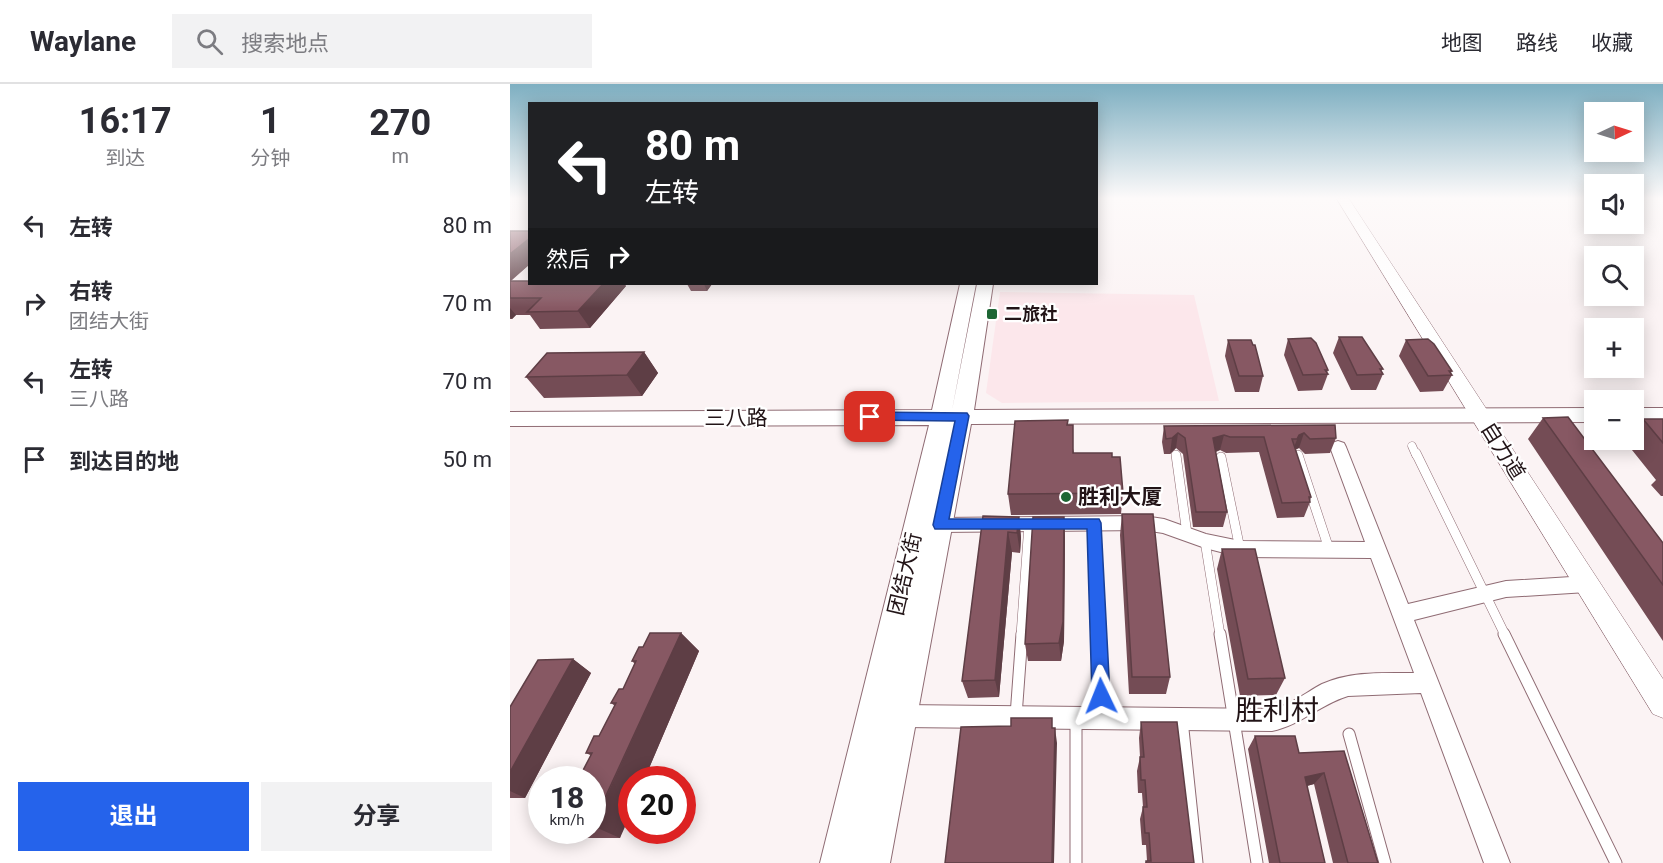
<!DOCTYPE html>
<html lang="zh">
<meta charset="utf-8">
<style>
:root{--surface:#fff;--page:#f2f2f3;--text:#2b2b33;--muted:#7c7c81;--line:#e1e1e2;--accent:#2563eb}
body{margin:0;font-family:Roboto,"Noto Sans SC",sans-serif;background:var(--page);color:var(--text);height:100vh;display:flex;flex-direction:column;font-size:22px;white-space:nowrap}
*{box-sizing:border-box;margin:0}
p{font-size:20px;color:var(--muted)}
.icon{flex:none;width:33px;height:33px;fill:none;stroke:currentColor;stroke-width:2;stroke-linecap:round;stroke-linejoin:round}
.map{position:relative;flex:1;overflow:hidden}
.panel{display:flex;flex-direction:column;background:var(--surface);width:510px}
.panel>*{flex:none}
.hud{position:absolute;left:18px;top:18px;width:570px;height:183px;border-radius:0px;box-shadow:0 3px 15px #0003;background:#202124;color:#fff;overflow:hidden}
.needle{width:39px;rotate:86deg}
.tools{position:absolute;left:1074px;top:18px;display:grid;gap:12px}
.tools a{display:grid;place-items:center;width:60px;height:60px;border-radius:0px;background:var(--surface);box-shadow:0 3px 15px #0003;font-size:30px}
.speed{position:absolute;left:18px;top:682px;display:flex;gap:12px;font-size:30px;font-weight:700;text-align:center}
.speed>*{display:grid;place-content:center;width:78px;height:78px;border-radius:50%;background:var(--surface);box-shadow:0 3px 15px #0003;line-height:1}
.speed small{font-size:15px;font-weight:400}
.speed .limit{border:9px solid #d22;background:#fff;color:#111}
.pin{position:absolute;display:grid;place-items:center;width:51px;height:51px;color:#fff;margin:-26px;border-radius:12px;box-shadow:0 3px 9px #0006}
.me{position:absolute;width:66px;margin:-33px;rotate:358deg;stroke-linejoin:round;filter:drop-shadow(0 0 4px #0008)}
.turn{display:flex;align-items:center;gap:21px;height:126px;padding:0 18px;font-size:27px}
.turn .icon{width:78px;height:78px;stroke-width:2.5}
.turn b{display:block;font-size:42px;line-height:51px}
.then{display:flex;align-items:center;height:57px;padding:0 18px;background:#0003;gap:12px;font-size:22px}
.eta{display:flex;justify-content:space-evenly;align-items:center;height:102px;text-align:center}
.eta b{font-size:36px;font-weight:700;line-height:42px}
.action{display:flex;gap:12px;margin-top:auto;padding:12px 18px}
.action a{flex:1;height:69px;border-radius:0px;background:var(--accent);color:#fff;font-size:24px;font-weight:700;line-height:69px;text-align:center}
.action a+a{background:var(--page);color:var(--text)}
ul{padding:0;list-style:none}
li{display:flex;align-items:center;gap:18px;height:78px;padding:0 18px}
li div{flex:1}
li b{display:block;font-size:22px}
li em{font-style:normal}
header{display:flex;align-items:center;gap:36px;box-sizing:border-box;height:84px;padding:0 30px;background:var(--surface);border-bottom:2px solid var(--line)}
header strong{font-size:28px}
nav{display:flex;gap:33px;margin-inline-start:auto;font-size:21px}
.search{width:420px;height:54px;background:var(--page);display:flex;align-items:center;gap:15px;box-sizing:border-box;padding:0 21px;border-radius:0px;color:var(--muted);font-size:22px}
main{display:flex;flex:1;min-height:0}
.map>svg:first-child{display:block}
.built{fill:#fce7eb}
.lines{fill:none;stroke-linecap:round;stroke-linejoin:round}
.service-far2-casing{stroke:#8f6b73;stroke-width:9}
.service-far1-casing{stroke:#8f6b73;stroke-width:10}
.service-casing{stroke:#8f6b73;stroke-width:13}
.minor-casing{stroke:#8f6b73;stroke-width:2}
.tertiary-casing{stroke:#8f6b73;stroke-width:1}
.secondary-casing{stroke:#8f6b73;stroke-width:2}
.service-far2{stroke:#fff;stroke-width:8}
.service-far1{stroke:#fff;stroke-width:9}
.service{stroke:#fff;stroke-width:11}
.minor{fill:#fff;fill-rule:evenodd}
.tertiary{fill:#fff;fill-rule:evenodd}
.secondary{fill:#fff;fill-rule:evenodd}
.wall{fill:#744c55}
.shaded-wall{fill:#5e3e45}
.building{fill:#875863;stroke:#5e3e45;stroke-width:1.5}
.route{fill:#2563eb;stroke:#184099;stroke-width:1.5}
.poi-dot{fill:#1d6634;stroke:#fff;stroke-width:2}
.labels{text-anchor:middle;stroke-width:4.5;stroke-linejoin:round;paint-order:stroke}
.far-poi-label{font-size:18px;font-weight:bold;fill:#221417;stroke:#fff;text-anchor:start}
.street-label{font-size:21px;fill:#221417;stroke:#fff}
.poi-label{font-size:21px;font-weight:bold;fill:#221417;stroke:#fff;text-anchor:start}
.near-quarter-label{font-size:28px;fill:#221417;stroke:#fff}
</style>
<header>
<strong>Waylane</strong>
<div class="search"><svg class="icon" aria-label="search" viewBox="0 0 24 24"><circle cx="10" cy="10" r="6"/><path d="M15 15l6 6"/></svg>搜索地点</div>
<nav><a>地图</a><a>路线</a><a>收藏</a></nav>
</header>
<main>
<section class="panel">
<div class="eta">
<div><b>16:17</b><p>到达</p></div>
<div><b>1</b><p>分钟</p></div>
<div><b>270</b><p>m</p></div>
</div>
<ul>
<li><svg class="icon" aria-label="left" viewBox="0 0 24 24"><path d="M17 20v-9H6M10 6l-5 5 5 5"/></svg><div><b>左转</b></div><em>80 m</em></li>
<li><svg class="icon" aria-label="right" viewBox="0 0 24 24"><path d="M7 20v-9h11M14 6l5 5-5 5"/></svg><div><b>右转</b><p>团结大街</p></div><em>70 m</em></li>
<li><svg class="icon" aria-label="left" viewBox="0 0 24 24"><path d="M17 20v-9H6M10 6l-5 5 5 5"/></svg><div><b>左转</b><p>三八路</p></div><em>70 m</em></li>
<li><svg class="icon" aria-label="arrive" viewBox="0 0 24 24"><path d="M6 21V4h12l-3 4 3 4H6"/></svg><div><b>到达目的地</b></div><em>50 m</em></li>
</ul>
<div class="action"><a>退出</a><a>分享</a></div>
</section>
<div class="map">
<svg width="1153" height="779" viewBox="0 0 1153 779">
<rect width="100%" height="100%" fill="#fbf3f4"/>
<!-- built -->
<path class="built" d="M490,208L684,211L709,317L492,319L476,309Z"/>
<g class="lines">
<defs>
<path id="service-far2" d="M902,362L906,371"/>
<path id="service-far1" d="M906,369L995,551
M666,371L677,450
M788,371L819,465
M711,373L730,465
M584,439L589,551
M695,457L710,551
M511,551L519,440"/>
<path id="service" d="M589,550L592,634
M710,550L747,779
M994,550L1106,779
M506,632L512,550
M566,635V779
M672,636L687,779
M839,650L875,779"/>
<path id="minor" d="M828,357L834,359L836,363L898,520L996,497L1077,492L1084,494L1087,500L1084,506L1077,508L996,513L904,536L1000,779H974L911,609L838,612C811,620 791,641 762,647L392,643L384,640L381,632L384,624L392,621L762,625C781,621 795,609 812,600C841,587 872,589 904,589L861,474L730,473L695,464L653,449L634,446L430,448L424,446L421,441L424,436L430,434L634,432L654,435L696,450L730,457L855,458L820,363L822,359Z"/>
<path id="tertiary" d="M827,115H839L1153,595V634L1143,630Z"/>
<path id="secondary" d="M450,200H466L442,326L467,200H483L464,326L1084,324V338L461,340L380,779H310L419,341L0,342V328L422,326Z
M1124,324H1153V338H1124Z"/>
</defs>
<!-- service-far2 casing -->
<use href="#service-far2" class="service-far2-casing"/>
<!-- service-far1 casing -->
<use href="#service-far1" class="service-far1-casing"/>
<!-- service casing -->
<use href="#service" class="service-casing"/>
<!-- minor casing -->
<use href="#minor" class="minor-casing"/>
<!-- tertiary casing -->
<use href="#tertiary" class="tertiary-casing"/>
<!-- secondary casing -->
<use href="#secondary" class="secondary-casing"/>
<!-- service-far2 -->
<use href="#service-far2" class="service-far2"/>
<!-- service-far1 -->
<use href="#service-far1" class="service-far1"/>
<!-- service -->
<use href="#service" class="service"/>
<!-- minor -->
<use href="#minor" class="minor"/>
<!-- tertiary -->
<use href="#tertiary" class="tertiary"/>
<!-- secondary -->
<use href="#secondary" class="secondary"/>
</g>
<!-- wall -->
<path class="wall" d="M0,147H20V180L1,197L116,202L80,244L30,245L20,231H6L2,235H0Z
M177,200H202L197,207H181Z
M829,253L873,285L871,287L873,290L866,306H841L823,269Z
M778,255L818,286L817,289L818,290L812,306L788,307L774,271Z
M718,256L753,292L749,308H725L715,272Z
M896,256L942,287L941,289L942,291L933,307L910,308L889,272Z
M134,268L148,289L132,312L34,314L16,293Z
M1033,334L1153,459V557L1018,355Z
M1133,335H1153V412H1151L1141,401L1146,396L1114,356H1124V346Z
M558,341L564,369L602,373L613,409L611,430L501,431L498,410Z
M825,341L826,354L820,369L795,370L789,364L785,366L801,413L800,417V418L794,433L767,434L749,368L716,369L710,366L706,368L717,428L713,443H683L673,370L666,364L660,370H654L652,358L654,342Z
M612,430L660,593L656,610H619L610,451Z
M473,432L509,433L511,454L510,469L502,468L489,613L458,614L452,597Z
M554,433L555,454L554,557L551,577H518L515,560Z
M712,465L775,594L766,611L730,612L707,485Z
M171,549L189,567L134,696H122L110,754H74L55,747H82V696L80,671L76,669L89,652L105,622L101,619L113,605L125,580L122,577L133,563Z
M63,575L81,589L15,714H0V623Z
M631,638L684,779H635L637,777L636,761H632L630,735L633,723L632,709H628L627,687L630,673L629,654Z
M745,652L789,669L834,667L868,779H823L804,700L797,702L815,779H759L738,665Z"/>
<!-- shaded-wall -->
<path class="shaded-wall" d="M20,154V180L0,197V170Z
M93,200H115L116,202L80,244L68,227Z
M194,200H202L197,207Z
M0,224L6,231L2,235L0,233Z
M134,268L148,289L132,312L117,291Z
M668,349L666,364L660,370L662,354Z
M794,349L789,364L783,366L781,370L789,351Z
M714,351L710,366L700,369L703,354Z
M509,433L511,454L510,469L507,449Z
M554,433L555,454L554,557L551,577L549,559Z
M498,448L502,468L489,613L485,596Z
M171,549L189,567L134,696H122V727L110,754L83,742Z
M63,575L81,589L15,714L0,707V688Z
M545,644L547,659L544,779H542Z
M814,689L804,700L785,705L795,693Z"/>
<!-- building -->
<path class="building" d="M0,147H20V154L0,170Z
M0,197H20V200H93L68,227L17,228L31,214H0Z
M829,253H852L873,285H870L873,290L847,291Z
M801,254L806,259L818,286H815L818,290L793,291L778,255Z
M918,255L924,260L942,287H939L942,291L918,292L896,256Z
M718,256H741L743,261H745L753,292H729Z
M134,268L117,291L16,293L37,269Z
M1058,333L1153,459V501L1033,334Z
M1133,335H1153V359Z
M558,336L557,341H563V369H602V373H610L613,409L498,410L505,337Z
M825,341L826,354L800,355L794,349L789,351L787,355H782L801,413H799L800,418L772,419L754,353H720L714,351L703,354L717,428H686L675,354L668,349L662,354L656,355L654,342Z
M612,430H643L660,593H622Z
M473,432L509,433L507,449L498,448L485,596L452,597Z
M523,433H554L553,538L549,559L515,560Z
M712,465H745L775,594L738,595Z
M140,549H171L82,742V696H68L82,669H76L84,652H89L106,619H101L109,605H113L126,577H122L129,563H133Z
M63,575L0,688V623L28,576Z
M501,634H542V644H545L542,779H435L451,643L501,642Z
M631,638H667L684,779H636V777H641L639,749H635L633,723H637L635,696H631L630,673H634Z
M745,652H785L789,669L834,667L868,779H838L814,689L795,693L815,779H770Z"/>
<!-- sky -->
<linearGradient id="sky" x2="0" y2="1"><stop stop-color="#7eafc1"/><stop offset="0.51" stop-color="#fdfafa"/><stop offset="1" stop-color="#fdfafa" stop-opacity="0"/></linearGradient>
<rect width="1153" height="224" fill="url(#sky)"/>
<!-- route -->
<path class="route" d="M360,328L457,329L459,332L439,435H589L591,439L600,612L597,618L591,621L584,618L582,612L577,445H425L423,441L445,337L356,336L354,333L356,330Z"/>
<!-- markers -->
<g class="poi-dot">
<rect x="476" y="224" width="12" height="12" rx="3"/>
<circle cx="556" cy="413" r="6"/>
</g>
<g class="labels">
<!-- far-poi labels -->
<g class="far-poi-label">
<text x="494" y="236">二旅社</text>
</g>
<!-- street labels -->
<g class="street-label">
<text x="226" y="341">三八路</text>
<text transform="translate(993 367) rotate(58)" y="7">自力道</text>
<text transform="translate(395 490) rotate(-77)" y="7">团结大街</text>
</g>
<!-- poi labels -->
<g class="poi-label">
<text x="568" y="420">胜利大厦</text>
</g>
<!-- near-quarter labels -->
<g class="near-quarter-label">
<text x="767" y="636">胜利村</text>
</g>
</g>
</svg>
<div class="tools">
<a><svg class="needle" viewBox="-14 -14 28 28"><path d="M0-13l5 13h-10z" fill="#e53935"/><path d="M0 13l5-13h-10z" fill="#7c7c81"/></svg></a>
<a><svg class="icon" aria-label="sound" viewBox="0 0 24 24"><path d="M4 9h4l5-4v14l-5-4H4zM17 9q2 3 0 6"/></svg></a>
<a><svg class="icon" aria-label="search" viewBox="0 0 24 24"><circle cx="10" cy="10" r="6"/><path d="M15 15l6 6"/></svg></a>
<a>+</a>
<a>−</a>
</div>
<div class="speed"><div>18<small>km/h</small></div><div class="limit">20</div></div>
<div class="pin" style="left:360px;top:333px;background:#d93025"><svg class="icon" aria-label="arrive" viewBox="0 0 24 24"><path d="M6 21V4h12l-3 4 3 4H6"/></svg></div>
<svg class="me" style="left:591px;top:612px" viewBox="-20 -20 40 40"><path d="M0-17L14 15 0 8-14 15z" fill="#2563eb" stroke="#fff" stroke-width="4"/></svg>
<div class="hud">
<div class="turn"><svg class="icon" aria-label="left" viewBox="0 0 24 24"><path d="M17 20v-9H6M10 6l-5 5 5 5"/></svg><div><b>80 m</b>左转</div></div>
<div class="then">然后<svg class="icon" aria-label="right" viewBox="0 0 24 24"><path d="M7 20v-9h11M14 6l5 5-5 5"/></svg></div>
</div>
</div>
</main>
